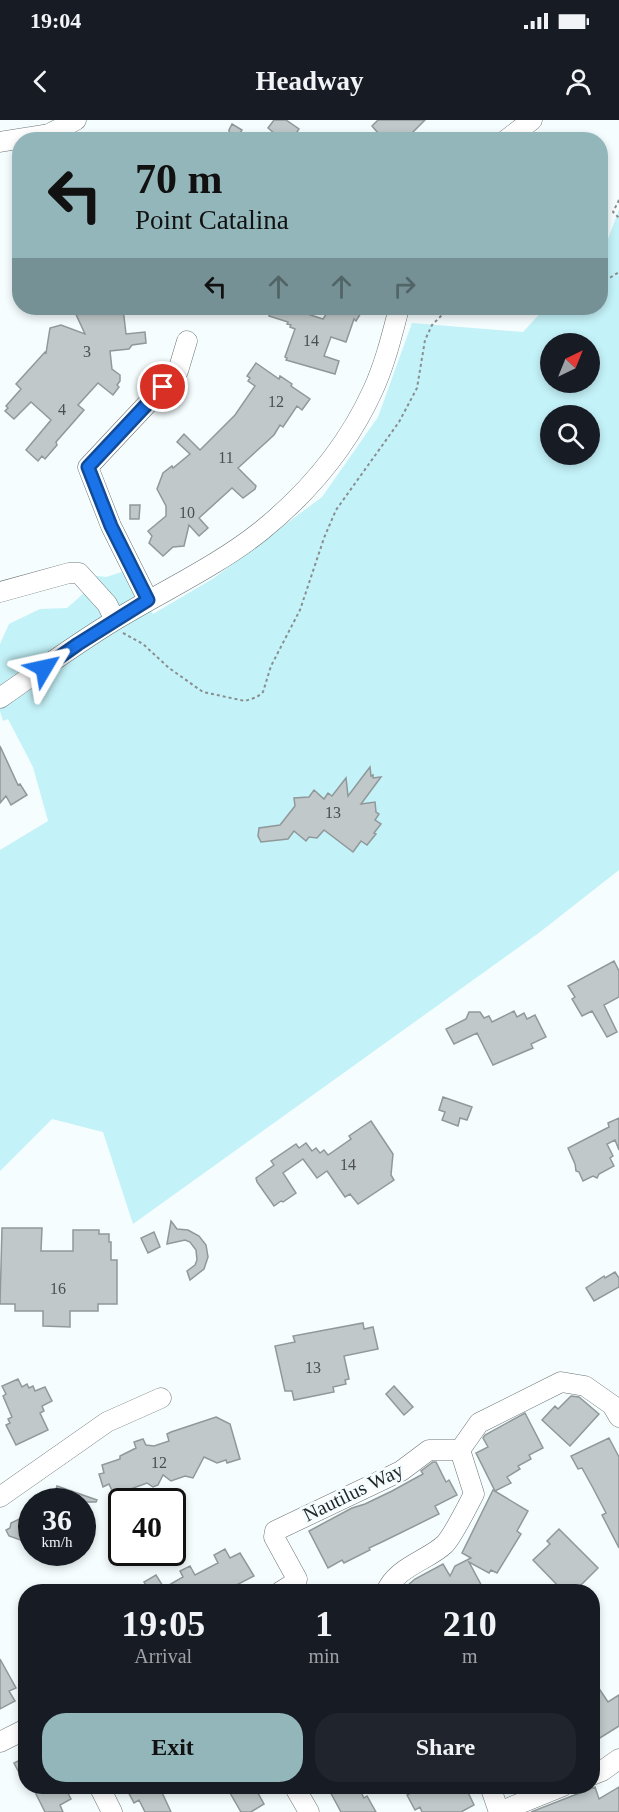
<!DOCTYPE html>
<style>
:root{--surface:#171b24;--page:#20242c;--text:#f1f3f6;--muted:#9ea1a6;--accent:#93b6bb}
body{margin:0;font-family:Georgia,serif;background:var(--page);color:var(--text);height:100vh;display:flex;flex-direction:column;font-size:22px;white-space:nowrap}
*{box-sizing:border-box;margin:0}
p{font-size:20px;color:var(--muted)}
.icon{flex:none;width:33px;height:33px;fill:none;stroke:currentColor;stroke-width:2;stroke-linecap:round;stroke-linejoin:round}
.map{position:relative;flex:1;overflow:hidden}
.panel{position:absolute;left:18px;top:1464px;width:582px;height:210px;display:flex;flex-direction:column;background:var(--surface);border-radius:24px;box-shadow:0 3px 9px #0003}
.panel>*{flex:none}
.top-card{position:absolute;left:12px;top:12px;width:596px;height:183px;border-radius:24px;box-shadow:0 3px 9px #0003;background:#93b6bb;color:#111;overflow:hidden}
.needle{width:39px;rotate:43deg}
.buttons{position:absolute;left:540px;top:213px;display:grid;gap:12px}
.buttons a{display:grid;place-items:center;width:60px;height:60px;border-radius:50%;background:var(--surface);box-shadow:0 3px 9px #0003;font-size:30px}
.speed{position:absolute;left:18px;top:1368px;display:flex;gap:12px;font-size:30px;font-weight:700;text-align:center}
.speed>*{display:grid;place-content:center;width:78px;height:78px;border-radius:50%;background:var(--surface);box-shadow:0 3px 9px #0003;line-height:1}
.speed small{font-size:15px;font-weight:400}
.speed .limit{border:3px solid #111;border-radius:9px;background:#fff;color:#111}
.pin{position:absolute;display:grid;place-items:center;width:51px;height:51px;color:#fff;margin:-26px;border:3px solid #fff;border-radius:50%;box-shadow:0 2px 6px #0007}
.me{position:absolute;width:66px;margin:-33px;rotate:54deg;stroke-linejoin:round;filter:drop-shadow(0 0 4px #0008)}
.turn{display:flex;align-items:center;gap:21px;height:126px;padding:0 24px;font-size:27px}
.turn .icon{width:78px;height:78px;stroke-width:2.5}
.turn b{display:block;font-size:42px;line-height:51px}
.lanes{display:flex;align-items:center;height:57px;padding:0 24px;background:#0003;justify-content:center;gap:30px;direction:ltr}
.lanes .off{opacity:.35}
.eta{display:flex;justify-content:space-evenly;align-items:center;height:102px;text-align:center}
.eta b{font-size:36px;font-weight:600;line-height:42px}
.primary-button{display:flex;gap:12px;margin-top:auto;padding:12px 24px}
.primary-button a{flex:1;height:69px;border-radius:24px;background:var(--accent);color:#111;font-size:24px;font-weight:600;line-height:69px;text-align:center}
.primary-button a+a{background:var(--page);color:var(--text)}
.status{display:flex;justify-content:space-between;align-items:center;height:42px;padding:0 30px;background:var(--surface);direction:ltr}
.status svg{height:16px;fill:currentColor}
header{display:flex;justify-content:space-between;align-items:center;height:78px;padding:0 24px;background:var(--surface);font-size:27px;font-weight:600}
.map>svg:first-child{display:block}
.green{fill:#c3f2f8;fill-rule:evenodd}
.building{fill:#c0c8c9;stroke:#909899;stroke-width:1.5}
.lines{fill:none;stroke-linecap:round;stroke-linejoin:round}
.minor-casing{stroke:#6c7374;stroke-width:21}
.path{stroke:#898e8f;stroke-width:2;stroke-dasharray:3 3;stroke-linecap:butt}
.minor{stroke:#fff;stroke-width:20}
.route-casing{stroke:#114b97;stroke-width:15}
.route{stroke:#1a73e8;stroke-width:10}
.labels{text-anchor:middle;stroke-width:6;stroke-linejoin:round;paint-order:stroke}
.number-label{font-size:16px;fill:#4b4f50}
.street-label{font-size:20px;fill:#242727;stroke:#f5fdfe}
</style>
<div class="status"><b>19:04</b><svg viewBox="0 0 49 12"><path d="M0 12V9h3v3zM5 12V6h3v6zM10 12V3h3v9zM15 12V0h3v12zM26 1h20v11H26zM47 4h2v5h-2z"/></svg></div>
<header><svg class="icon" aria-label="back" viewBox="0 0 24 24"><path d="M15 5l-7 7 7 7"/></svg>Headway<svg class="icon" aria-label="person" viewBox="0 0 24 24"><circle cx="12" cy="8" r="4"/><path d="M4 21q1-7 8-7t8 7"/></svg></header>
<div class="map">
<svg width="619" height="1692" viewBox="0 0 619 1692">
<rect width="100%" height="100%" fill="#f5fdfe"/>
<!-- green -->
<path class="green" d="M619,90V750L540,812L133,1104L103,1012L52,999L0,1051V730L48,701L33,647L8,599L3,601L0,591V524L9,504L40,489L67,488L84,473L90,455L106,457L125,451L153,494L214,458L322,377L378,297L412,203L523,212L545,188H600V140ZM550,224H590V262H550ZM550,296H590V334H550Z"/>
<!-- building -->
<path class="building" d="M274,0H286L299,9L292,20H282L268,8Z
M378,0H425L405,20H384L372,6Z
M232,4L242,10L236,20H230L229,10Z
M73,188H123L126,214L145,212L146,223L132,225L129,229L110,231L112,249L120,255V261L117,265L119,267L113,275L98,263L78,285L84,290L56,322L57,325L45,339L42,336L38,341L26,330L51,300L31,282L14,299L5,291L8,288L6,286L21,269L16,264L45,232L46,233L50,208L61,205L85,214Z
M272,188H289L323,199L330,188H364L356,201L354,199L346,222L331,217L324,236L339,241L335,254L286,240L287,238L285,237L295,209L290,207L291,205L287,204L288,202L269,196Z
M256,243L279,259L280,256L292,264L291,266L310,279L302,290L297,286L283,307L280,305L274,315L238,348L256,366L255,369L243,378L232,368L199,398L208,408L199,416L189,405L184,426L173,427L163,436L149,423L152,416L148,411L166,396V386L157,369L163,353L172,346L173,348L190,334L177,322L184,314L200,330L235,295L255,266L248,261L250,258L247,256Z
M130,385H140L139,399H130Z
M0,626L18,665L20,664L27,675L11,685L6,676L0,683Z
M370,647L371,656L373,655V658L381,657L361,684L375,682L376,692L379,694L375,700L381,704L374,713L376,714L367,725L361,721L353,732L324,710L317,718L309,717L306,721L294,711L288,719L261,722L258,716L259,708L280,705L295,686L294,678L309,677L314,670L324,679L328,673L332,676L346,658L348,676Z
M614,841L619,851V877L604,885L617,912L607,917L592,891L582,896L572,879L575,877L568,866Z
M514,891L517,897L524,893L527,899L535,895L546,917L531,924L533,928L493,945L477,913L454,924L446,909L466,899L469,892H480L484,898L489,896L492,902Z
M443,977L472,987L467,1000L460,998L458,1006L442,1000L445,992L439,990Z
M619,998V1030L615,1020L607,1024L613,1036L610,1038L614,1046L599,1054L597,1058L593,1056L583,1061L579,1052L576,1051L575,1044L568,1028L609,1007L608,1003Z
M371,1001L393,1034L391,1055L394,1060L358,1084L350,1074L345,1077L327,1051L317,1058L303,1039L283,1053L296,1073L283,1082L281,1081L274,1086L257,1062L256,1058L274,1045L271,1041L296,1024L299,1028L306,1023L312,1031L316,1028L320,1033L324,1030L328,1035L351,1019L349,1016Z
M171,1101L177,1109L188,1110L199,1116L206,1125L208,1137L204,1149L190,1160L187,1151L195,1145L197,1140L196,1130L190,1122L185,1120L167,1124Z
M2,1108H42L41,1131H73V1110H99V1114H109V1122H111V1140H117V1184H98V1191H70V1207L43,1206V1191H15V1184H0Z
M154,1112L160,1127L148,1133L141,1118Z
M615,1152L619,1158V1167L594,1181L586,1168L604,1156L605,1158Z
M363,1203L364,1209L373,1207L378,1229L344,1236L349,1259L345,1260L346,1264L333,1267L334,1272L294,1280L292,1271H285L275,1226L295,1222L293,1216Z
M18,1259L22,1267L27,1264L29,1268L33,1266L35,1271L45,1267L52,1281L42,1286L44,1291L40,1293L48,1310L16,1325L6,1305L10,1303L8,1299L12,1297L3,1276L6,1274L2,1266Z
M394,1266L413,1287L404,1295L386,1274Z
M571,1276L579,1277L599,1294L570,1326L542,1300L555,1286L558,1289Z
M525,1293L543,1328L529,1335L531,1339L518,1346L520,1349L507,1357L511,1363L495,1371L476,1333L488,1327L483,1318L485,1315Z
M216,1297L230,1304L240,1339L227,1343L226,1340L217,1343L204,1337L193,1358L185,1356L171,1361L163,1355L158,1365L153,1367L147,1363L114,1375L109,1364L103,1367L99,1354L104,1353L102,1345L120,1339V1336L136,1328L134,1322L143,1319L146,1325L154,1326L169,1321L167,1314L171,1312Z
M609,1318L619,1337V1428L602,1395L606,1393L593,1368L582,1348L578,1349L571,1336Z
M433,1342H436L446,1362L449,1360L457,1375L435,1386L439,1394L384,1421L369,1428L370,1430L344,1443L342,1440L328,1448L309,1411L352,1388L365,1384L392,1371L423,1354L421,1351Z
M57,1366L97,1380L96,1382H52Z
M493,1370L528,1391L517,1411L521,1414L497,1453L491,1450L489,1453L469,1442L485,1472H400L415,1459L443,1444L450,1456L455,1446L471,1438L462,1433Z
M32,1393V1424L9,1416L6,1410L10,1408L11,1403Z
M559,1409L598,1448L574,1472H564L533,1440L550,1424L547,1421Z
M225,1429L230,1438L240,1433L254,1456L223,1472H150L144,1462L156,1455L164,1468L183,1457L180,1451L190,1446L195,1455L218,1443L214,1435Z
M0,1539L16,1568L9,1571L15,1581L0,1589Z
M592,1558L608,1582L619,1575V1606L592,1623Z
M26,1637V1666L14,1643Z
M32,1666H64L71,1679L60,1685L63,1692H45Z
M125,1666H159L171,1692H145L139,1680L134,1683Z
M226,1666H254L264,1684L251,1692H241Z
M327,1666H358L364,1678L367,1676L376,1692H341Z
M423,1666H465L474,1685L461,1692H422L420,1687L415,1690L407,1675Z
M595,1667L599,1679L619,1667V1692H531Z"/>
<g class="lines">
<defs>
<path id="minor" d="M506,20L532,0
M0,22L49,14L76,0
M0,472L69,453H79L107,484L115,500
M148,480L111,406L88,347L178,251L187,221
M0,578C39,551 77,523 117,499C165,470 217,446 261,411C308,373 348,325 373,270C385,244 392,215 399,188
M0,1377L107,1302L161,1278
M280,1472L296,1462L297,1459L274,1417L275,1411L401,1351L429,1330H460L479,1303L561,1262L585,1266L612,1285L619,1297
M386,1472C396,1447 427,1441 445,1424C454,1414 467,1387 474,1374L460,1330
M0,1622L26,1609
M592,1655L602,1651L619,1639
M99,1666L112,1692
M294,1666L309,1692
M490,1666L499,1692
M499,1692L563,1666"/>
</defs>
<!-- minor casing -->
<use href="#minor" class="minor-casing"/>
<!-- path -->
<path class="path" d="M619,80L613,92L619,98
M600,164L619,152
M123,513L143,524L169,548L203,572L245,581L257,577L263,572L271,546L300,490L324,418L336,390L399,302L417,268L425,220L432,205L449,188"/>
<!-- minor -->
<use href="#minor" class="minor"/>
</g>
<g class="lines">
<defs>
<path id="route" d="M44,548L78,524L148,480L111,406L88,347L163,267"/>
</defs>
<!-- route casing -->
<use href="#route" class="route-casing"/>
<!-- route -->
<use href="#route" class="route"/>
</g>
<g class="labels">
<!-- number labels -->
<g class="number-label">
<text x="311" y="226">14</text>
<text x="87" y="237">3</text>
<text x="276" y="287">12</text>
<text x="62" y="295">4</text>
<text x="226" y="343">11</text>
<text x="187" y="398">10</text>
<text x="333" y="698">13</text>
<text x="348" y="1050">14</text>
<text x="58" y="1174">16</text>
<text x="313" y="1253">13</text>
<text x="159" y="1348">12</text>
</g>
<!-- street labels -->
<g class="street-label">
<text transform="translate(353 1372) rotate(-26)" y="7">Nautilus Way</text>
</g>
</g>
</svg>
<div class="buttons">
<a><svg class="needle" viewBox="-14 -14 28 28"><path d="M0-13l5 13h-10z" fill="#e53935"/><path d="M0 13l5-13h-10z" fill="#9ea1a6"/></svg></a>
<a><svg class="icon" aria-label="search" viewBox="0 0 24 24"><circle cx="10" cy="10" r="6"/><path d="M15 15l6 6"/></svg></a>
</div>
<div class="speed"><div>36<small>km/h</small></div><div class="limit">40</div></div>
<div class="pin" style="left:163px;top:267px;background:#d93025"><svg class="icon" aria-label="arrive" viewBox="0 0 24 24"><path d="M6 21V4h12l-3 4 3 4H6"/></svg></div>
<svg class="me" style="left:44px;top:548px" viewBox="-20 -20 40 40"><path d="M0-17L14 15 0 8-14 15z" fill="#1a73e8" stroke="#fff" stroke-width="4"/></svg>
<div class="top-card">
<div class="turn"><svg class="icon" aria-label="left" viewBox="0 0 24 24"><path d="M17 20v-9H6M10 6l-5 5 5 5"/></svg><div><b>70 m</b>Point Catalina</div></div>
<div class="lanes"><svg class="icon" aria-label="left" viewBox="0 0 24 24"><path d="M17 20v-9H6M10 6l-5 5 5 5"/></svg><svg class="icon off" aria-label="ahead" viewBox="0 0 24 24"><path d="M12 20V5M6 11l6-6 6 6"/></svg><svg class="icon off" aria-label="ahead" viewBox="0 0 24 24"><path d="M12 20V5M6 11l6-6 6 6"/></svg><svg class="icon off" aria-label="right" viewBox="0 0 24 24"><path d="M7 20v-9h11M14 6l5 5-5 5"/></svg></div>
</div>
<section class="panel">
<div class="eta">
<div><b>19:05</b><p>Arrival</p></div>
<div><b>1</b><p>min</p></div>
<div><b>210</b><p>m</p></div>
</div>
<div class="primary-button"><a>Exit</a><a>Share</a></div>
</section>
</div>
